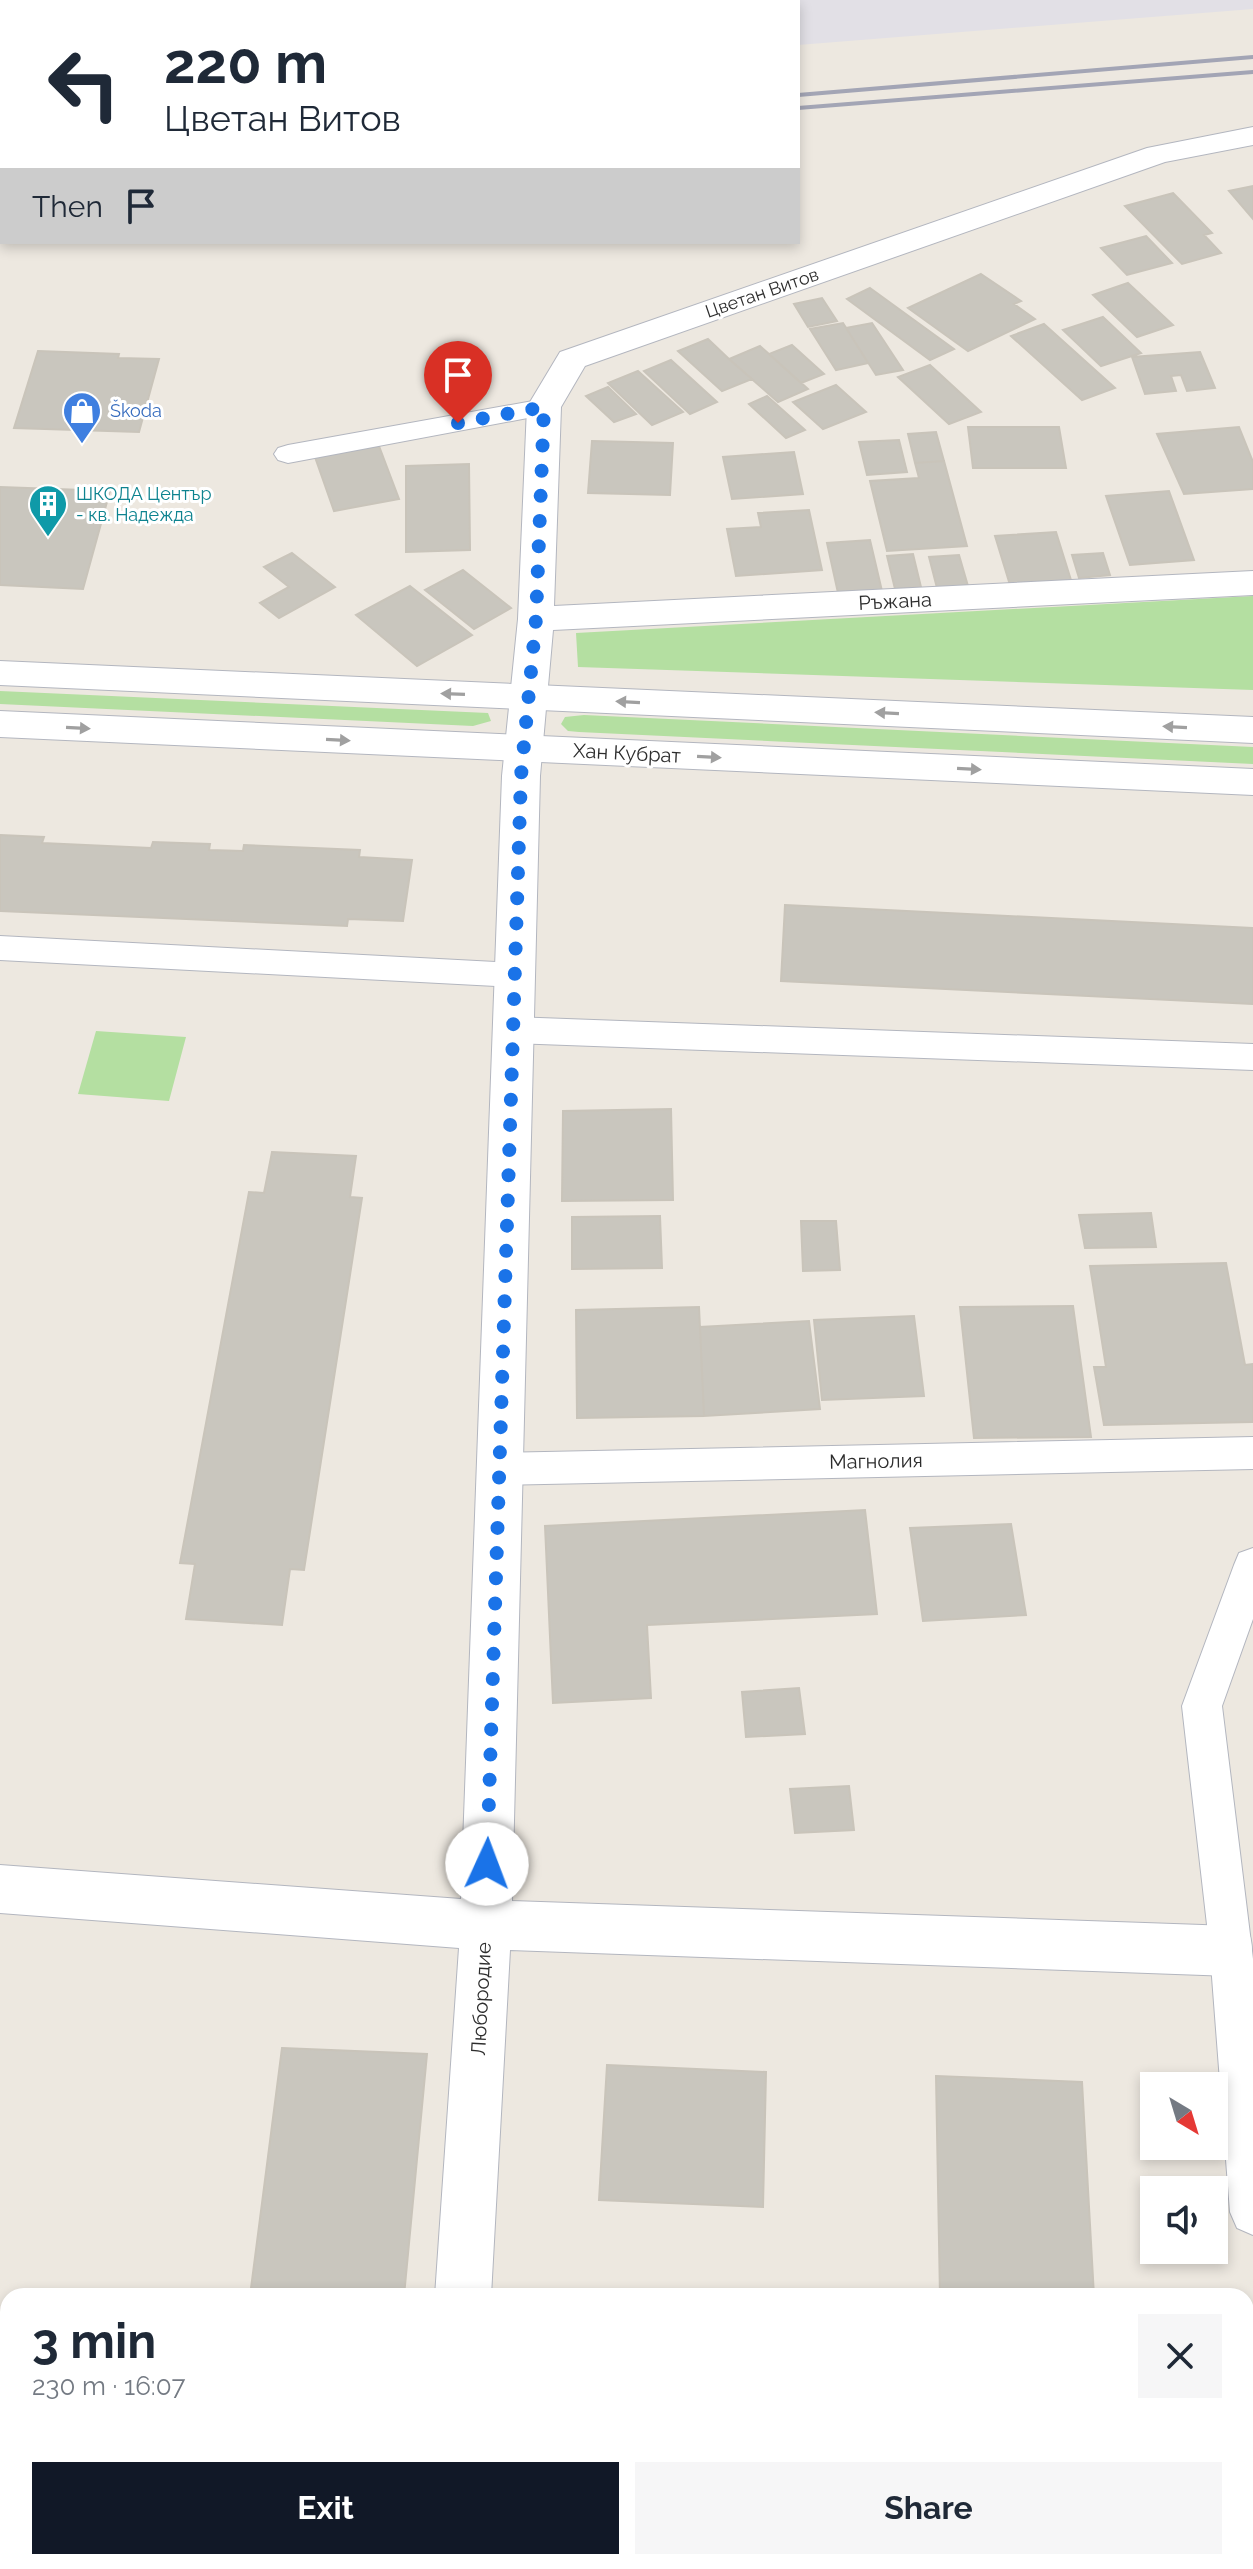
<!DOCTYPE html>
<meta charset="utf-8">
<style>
:root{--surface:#fff;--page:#f6f6f7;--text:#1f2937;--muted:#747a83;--accent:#111827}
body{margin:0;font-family:Raleway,sans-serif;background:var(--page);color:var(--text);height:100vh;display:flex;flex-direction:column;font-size:30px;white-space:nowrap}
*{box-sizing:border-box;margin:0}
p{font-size:26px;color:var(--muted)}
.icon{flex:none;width:44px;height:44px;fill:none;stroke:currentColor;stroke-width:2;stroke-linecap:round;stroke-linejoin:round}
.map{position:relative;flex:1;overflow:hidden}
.drawer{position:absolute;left:0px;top:2288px;width:1254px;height:282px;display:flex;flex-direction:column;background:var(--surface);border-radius:24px 24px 0 0;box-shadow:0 4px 12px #0003}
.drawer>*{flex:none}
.guide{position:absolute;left:0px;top:0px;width:800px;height:244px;box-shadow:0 4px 12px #0003;background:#fff;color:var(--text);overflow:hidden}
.needle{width:52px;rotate:142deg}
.buttons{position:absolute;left:1140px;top:2072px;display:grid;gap:16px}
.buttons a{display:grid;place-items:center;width:88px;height:88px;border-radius:0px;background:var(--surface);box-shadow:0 4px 12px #0003;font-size:40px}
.pin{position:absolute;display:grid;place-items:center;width:68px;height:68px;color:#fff;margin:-82px -34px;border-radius:50% 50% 50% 0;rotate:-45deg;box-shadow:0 0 8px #0007}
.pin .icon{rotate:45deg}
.me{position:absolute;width:88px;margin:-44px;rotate:2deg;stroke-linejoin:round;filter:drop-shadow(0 0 6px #0008)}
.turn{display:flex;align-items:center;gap:28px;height:168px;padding:0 32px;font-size:36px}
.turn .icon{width:104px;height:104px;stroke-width:2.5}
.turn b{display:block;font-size:56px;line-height:68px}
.then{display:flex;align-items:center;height:76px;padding:0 32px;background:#0003;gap:16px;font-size:30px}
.round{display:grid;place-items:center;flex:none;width:84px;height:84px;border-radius:0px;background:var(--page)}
.headline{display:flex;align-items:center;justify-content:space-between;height:136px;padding:0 32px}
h1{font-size:48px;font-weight:700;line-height:60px}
.action{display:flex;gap:16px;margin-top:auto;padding:16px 32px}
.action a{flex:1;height:92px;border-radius:0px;background:var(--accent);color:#fff;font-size:32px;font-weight:700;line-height:92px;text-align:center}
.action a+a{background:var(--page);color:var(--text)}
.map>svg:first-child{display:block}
.industrial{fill:#e2e0e6}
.green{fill:#b4dfa1}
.building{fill:#c9c6be;stroke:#c9c4ba;stroke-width:2}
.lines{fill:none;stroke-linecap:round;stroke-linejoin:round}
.lane-casing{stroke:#b3b6bf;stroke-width:2}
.street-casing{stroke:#b3b6bf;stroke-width:2}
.secondary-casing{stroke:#b3b6bf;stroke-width:2}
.lane{fill:#fff;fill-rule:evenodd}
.street{fill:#fff;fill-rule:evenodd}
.secondary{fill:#fff;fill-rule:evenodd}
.rail{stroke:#a3a5b5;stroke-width:4}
.oneway{fill:#a0a0a0}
.route{stroke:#1a73e8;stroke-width:14;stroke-dasharray:0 25.2}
.labels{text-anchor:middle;stroke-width:6;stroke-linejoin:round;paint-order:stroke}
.far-street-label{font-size:18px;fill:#2d2d2d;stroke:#fff}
.far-shop-label{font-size:18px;fill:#366cbe;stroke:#fff;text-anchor:start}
.far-culture-label{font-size:18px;fill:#0d838f;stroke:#fff;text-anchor:start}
.street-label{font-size:20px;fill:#2d2d2d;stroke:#fff}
</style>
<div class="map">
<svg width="1253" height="2569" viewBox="0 0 1253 2569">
<rect width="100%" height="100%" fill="#ede8e0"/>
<!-- industrial -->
<path class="industrial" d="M509,0H1253V9L798,45V2Z"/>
<!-- green -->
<path class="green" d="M1253,596V690L578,667L576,633Z
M0,691L488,713L491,721L473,726L0,704Z
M584,715L1253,747V764L579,732L568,731L561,724L565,717Z
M96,1031L186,1037L169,1101L78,1094Z"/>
<!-- building -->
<path class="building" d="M1253,186V219L1229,191Z
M1173,193L1212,233L1204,235L1221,253L1182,264L1125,206Z
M1146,236L1172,263L1127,275L1101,248Z
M981,274L1021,301L1014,304L1035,319L968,351L908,308Z
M1128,283L1173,325L1137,337L1093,295Z
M870,288L954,349L930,360L847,299Z
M822,298L837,321L808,327L794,304Z
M1103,317L1141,353L1101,366L1063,330Z
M843,323L868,363L836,370L810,329Z
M872,323L903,370L876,375L846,328Z
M1044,324L1115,388L1082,400L1011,336Z
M708,339L729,359L752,379L722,391L678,351Z
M792,345L824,374L801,383L769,354Z
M760,346L769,354L808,389L778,402L729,359Z
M38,351L119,354L118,358L159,359L139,432L14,428Z
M1200,352L1215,388L1187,391L1181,375L1171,376L1176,391L1145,394L1132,357Z
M671,360L717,402L690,414L644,371Z
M930,365L981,412L949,424L898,377Z
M638,371L683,412L652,425L608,383Z
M836,385L866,412L823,429L793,402Z
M608,387L636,414L614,422L586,396Z
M767,396L805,430L786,438L749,404Z
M968,427H1059L1066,468H973Z
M1239,427L1253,462V489L1184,494L1157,434Z
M936,432L944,461L915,463L908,434Z
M899,440L907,472L867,475L859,442Z
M592,441L673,443L670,495L588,493Z
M379,446L399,499L334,511L315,457Z
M794,452L803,494L732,499L723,457Z
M944,461L967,546L887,551L870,481L919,478L915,463Z
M469,464L470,550L406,552V466Z
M0,487L110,491L83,589L0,585Z
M1169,491L1194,560L1130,565L1106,496Z
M809,510L822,570L736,576L727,529L761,527L758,513Z
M1056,532L1071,580L1010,585L995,536Z
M870,540L882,591L838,593L827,543Z
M292,553L335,587L279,618L260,603L289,587L264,567Z
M1103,553L1110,575L1079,578L1072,555Z
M913,554L921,587L895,589L887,556Z
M959,555L968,586L937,588L929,557Z
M463,570L511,608L474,629L425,590Z
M410,586L472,635L417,666L356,615Z
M0,835L44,837L42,843L151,848L153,842L210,844L209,850L243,851L244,845L360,850L359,857L412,860L403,921L348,919L347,926L0,911Z
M785,905L1253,928V1004L781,981Z
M671,1109L673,1200L562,1201L563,1111Z
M272,1152L356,1156L350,1197L362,1198L304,1570L290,1569L282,1625L186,1619L195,1564L180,1563L249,1192L264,1193Z
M1151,1213L1156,1247L1085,1248L1079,1215Z
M660,1216L662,1268L572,1269V1217Z
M801,1221H836L840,1270L803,1271Z
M1226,1263L1245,1365L1253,1364V1422L1104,1425L1094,1367H1106L1090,1266Z
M1073,1306L1091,1437L974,1438L960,1307Z
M699,1307L704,1416L577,1418L576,1310Z
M914,1316L924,1396L822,1400L814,1320Z
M809,1321L820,1409L704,1416L700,1327Z
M865,1510L877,1614L647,1625L651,1698L553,1703L545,1526Z
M1011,1524L1026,1615L923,1621L910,1528Z
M799,1688L805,1734L746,1737L742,1692Z
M849,1786L854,1830L795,1833L790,1789Z
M282,2048L427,2054L404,2296H250Z
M607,2065L766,2072L763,2207L599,2200Z
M936,2076L1082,2082L1094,2296H940Z
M216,2562H378V2569H215Z
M604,2562H814V2569H604Z
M946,2562H1107V2569H946Z"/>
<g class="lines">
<defs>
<path id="lane" d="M544,399L554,401L558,407L554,413L288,463L278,460L274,454L278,448L288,445Z
M0,936L515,963L527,966L531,975L527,984L515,987L0,960Z
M512,1017L1253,1044V1070L512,1043L500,1039L495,1030L500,1021Z
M1253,1437V1469L499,1485L486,1480L480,1469L486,1458L499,1453Z
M1253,1548V1619L1222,1706L1253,1959V2235L1237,2228L1230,2212L1210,1951L1182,1706L1234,1565L1239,1553Z
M847,2562H895V2569H847Z"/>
<path id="street" d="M1253,127V145L1165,162L585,366L561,407L554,606L1253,571V595L553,630L540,776L512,1901L1231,1926L1249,1933C1253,1945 1253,1957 1249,1969L1231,1976L510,1950L491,2296H435L459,1948L0,1913V1865L461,1899L502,776L518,619L527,407L560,352L1147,148Z"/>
<path id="secondary" d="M0,661L1253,717V743L0,685Z
M0,711L1253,769V795L0,737Z"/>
</defs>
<!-- lane casing -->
<use href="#lane" class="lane-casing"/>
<!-- street casing -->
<use href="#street" class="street-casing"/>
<!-- secondary casing -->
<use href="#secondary" class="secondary-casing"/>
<!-- lane -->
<use href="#lane" class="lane"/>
<!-- street -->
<use href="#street" class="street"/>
<!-- secondary -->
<use href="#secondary" class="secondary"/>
<!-- rail -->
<path class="rail" d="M798,95L1253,57
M798,108L1253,72"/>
</g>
<!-- one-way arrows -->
<defs><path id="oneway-solid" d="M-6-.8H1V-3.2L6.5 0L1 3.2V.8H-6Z" transform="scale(2)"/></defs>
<g class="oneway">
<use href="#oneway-solid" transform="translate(453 694) rotate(-178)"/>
<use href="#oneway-solid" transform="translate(628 702) rotate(-177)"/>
<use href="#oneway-solid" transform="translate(887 713) rotate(-177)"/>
<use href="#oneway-solid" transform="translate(1175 727) rotate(-177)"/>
<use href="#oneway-solid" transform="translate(78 728) rotate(3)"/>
<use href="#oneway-solid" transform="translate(338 740) rotate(3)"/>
<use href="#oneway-solid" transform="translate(709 757) rotate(3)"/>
<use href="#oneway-solid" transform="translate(969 769) rotate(3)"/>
</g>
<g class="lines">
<!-- route -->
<path class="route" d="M458,423L544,407L536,619L521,776L487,1864"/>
</g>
<!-- icons -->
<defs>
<symbol id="shop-pin" viewBox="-11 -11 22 30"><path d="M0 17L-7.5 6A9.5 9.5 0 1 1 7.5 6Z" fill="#3f7fe0" stroke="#fff"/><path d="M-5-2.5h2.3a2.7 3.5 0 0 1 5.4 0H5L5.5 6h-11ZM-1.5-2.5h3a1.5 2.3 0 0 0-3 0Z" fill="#fff"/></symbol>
<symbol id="building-pin" viewBox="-11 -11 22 30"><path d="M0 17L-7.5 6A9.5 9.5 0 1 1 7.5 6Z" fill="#0f9aa8" stroke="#fff"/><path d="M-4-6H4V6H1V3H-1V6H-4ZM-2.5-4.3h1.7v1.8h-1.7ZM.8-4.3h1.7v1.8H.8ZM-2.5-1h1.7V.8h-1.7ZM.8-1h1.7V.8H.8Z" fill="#fff"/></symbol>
</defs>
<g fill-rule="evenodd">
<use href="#shop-pin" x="60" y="389" width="44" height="60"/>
<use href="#building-pin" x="26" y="482" width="44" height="60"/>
</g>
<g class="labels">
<!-- far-street labels -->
<g class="far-street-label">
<text transform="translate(762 293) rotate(-19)" y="6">Цветан Витов</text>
</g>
<!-- far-shop labels -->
<g class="far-shop-label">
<text x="110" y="417">Škoda</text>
</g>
<!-- far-culture labels -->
<g class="far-culture-label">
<text x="76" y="500">ШКОДА Център<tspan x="76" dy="21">- кв. Надежда</tspan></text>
</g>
<!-- street labels -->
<g class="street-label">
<text transform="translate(895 601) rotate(-3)" y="7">Ръжана</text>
<text transform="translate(627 753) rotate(3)" y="7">Хан Кубрат</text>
<text transform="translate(876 1461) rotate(-1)" y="7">Магнолия</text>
<text transform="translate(481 1999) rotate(-87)" y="7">Любородие</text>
</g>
</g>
</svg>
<div class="buttons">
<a><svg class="needle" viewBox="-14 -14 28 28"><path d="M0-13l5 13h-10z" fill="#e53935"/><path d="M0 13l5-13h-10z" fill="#747a83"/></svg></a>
<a><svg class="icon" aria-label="sound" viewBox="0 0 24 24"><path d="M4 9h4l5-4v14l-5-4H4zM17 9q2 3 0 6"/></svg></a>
</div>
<div class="pin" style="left:458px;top:423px;background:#d93025"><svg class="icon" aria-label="arrive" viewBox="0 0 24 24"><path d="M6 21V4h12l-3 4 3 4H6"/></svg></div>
<svg class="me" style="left:487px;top:1864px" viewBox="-20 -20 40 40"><circle r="19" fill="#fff"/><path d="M0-13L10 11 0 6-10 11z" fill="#1a73e8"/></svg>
<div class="guide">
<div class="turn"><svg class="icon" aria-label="left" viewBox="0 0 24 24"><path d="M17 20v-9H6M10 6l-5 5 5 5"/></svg><div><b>220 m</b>Цветан Витов</div></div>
<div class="then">Then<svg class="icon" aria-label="arrive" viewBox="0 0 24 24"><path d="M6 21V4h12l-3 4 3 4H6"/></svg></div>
</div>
<section class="drawer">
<div class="headline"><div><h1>3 min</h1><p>230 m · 16:07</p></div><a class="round"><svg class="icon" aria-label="close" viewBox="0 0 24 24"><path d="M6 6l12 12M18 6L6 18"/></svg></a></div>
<div class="action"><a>Exit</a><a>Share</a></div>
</section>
</div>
